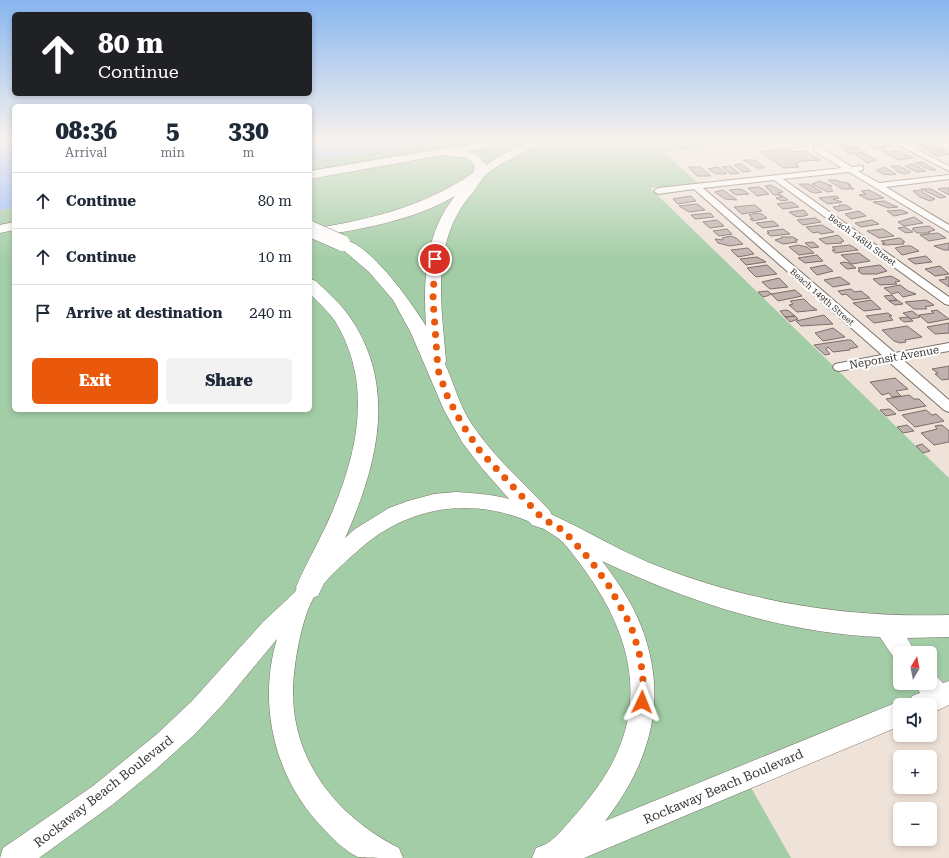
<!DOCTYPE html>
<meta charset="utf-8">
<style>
:root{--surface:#fff;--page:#f2f2f3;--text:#1f2937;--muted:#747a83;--line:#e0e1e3;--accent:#ea580c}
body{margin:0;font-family:"Roboto Serif",serif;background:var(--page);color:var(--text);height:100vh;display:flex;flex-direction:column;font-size:15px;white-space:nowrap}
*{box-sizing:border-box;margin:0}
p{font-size:13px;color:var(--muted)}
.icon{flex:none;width:22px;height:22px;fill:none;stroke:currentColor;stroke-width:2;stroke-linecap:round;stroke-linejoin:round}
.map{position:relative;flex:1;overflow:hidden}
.drawer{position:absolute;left:12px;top:104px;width:300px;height:308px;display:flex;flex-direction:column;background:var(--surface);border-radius:6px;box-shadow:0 2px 6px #0003}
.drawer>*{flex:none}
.banner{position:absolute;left:12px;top:12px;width:300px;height:84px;border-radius:6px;box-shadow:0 2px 6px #0003;background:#202124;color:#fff;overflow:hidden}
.needle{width:26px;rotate:10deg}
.controls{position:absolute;left:893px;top:646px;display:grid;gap:8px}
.controls a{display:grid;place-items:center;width:44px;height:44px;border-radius:6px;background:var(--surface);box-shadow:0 2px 6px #0003;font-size:20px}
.pin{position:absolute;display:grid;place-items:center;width:34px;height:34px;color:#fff;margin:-17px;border:2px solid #fff;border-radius:50%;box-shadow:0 1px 4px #0007}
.me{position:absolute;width:44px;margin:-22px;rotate:2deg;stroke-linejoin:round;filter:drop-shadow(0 0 3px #0008)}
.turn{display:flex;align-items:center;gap:14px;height:84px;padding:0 20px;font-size:18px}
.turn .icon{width:52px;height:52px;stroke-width:2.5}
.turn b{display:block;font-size:28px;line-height:34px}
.eta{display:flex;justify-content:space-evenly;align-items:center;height:68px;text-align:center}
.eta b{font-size:24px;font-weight:800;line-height:28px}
.action{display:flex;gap:8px;margin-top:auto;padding:8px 20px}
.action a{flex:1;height:46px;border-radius:6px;background:var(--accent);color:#fff;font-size:16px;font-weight:800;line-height:46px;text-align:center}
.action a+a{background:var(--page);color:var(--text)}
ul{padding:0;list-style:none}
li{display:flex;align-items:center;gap:12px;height:56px;padding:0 20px;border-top:1px solid var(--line)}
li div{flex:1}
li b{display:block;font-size:15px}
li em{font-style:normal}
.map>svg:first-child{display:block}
.green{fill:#a3cda6;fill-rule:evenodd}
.water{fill:#98baf9}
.building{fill:#c2b2af;stroke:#7c6d6a}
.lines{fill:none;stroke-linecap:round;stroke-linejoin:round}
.minor-casing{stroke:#7d7169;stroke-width:2}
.tertiary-casing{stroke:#7d7169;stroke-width:1}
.primary-casing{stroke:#7d7169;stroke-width:1}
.minor{fill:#fff;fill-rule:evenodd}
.tertiary{fill:#fff;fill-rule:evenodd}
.primary{fill:#fff;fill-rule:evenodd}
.primary-bridge-casing{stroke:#7d7169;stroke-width:17;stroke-linecap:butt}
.primary-bridge{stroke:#fff;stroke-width:16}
.route{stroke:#ea580c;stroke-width:7;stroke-dasharray:0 12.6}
.labels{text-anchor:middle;stroke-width:4;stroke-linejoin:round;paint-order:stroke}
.far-street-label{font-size:9px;fill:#3c3633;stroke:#fff}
.street-label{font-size:11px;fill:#3c3633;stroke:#fff}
.near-street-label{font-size:13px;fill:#3c3633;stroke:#fff}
</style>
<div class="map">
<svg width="949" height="858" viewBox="0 0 949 858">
<rect width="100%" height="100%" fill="#efe2d8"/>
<!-- green -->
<path class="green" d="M446,140H789L663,152L698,183L650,188L949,478V694L921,705H900L745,777L791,858H0V210L14,208V410H310V161ZM900,653H930V683H900Z"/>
<!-- water -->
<path class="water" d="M0,140H14V208L0,210Z
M310,140H446L310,161Z"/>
<!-- building -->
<path class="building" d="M868,140L884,142L891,146L877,149L860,141Z
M927,141L934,144L919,146L913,143Z
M853,143L859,147L843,148L837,145Z
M937,146L944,149L928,151L922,147Z
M859,148L865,152L850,154L844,150Z
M788,149L794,152L805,151L820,160L803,161L795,163L799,167L784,168L760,152Z
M885,150L889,152L899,151L913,158L898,160L882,151Z
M945,151L949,154L937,156L930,152Z
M866,154L876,160L868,163L856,155Z
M743,160H755L765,168H757Z
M922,162L927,165L936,170H930L916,163Z
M741,164L751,171L743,172L734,165Z
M913,164L926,171L917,172L905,166Z
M730,166L739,173L731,174L722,167Z
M891,166H899L911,172L905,174L898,172Z
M688,167H700L711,176H697Z
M718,167L726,173V174H716L708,169Z
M885,167L894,173L896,174L890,175L883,174L876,170Z
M828,180H836L841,182L848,183L851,185H848L854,189H842Z
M820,181L832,186H829L833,191L828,192L812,184Z
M799,184H809L822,192L816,193L811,192Z
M771,185L783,192L778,193L788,200L781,201L776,198L782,197L779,195H774L765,186Z
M759,187L761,188L769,194L757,196L748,188Z
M944,188H949V195L938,189Z
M739,189L743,190L749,194L736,195L729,190Z
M921,189H931L946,197L940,198Z
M723,190L726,192L737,200L725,199L715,192Z
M869,190L875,193L884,198L869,200L859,195L866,194L861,191Z
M920,190L924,193L935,199L930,201L920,197L913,191Z
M691,196L696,201L678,204L673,199Z
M836,196L839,198L833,199L842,202L828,204L819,198Z
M885,201L892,205L898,207L888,208L873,202Z
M792,202L799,207L783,209L777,204Z
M697,204L705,210L689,212L679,206Z
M755,205L762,211L742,214L734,207Z
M839,205H846L852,209L838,211L833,207L840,206Z
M804,210L808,215L800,217L795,216L789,212Z
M902,210L908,213L894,216L887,211Z
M859,211L866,216L851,219L845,214Z
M710,213L714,217L695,219L691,215Z
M757,213L762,214L767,218L753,221L750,219H753L749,215Z
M914,217L923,223L904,226L898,222Z
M815,218L821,222L803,225L797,220Z
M717,220L724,226L710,228L703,222Z
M872,220L879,224L861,227L855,223Z
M773,221L779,226L763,228L756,223Z
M822,225L834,232L821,234L818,232L813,233L806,227Z
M929,226L935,230L928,232L930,233H917L912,229H914L913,228Z
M905,227L913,232L906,233L898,228Z
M727,229L732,234L719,236L713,231Z
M783,229L790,234L771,236L767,233H769L767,231Z
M883,229L894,236L879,238L867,231Z
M938,233L946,238L929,241L920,235Z
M838,235L844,241L841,242L842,243L826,244L819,239Z
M731,236L736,238L743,244L730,246L718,243L715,239L723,240L722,238Z
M781,237H793L798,240H795L797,242L783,244L775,240L782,238Z
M900,238L905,242H902L904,244L885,245L882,244L885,243L881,241Z
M813,242L819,247L811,248L805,243Z
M949,243V250H944L934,246Z
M798,245L807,247L814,253L799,255L789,247Z
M850,245L858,250L835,253L832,250H835L832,247Z
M904,246H911L919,251L902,255L895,248Z
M748,248L754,254L738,257L731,250Z
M859,253L870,261L852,264L841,255Z
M817,255L823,261L805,263L798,258Z
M926,256L932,262L915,264L908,259Z
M757,257L766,262L746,265L740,259Z
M844,262L849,263L856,268L847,269L840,263Z
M767,265L777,274L756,277L747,268Z
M825,265L833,271L817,275L810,268Z
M880,265L887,271L877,274H862L858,271L860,270L858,268Z
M940,266L949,274L935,276L925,269Z
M891,276L900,281L895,282L897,284L880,285L873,279Z
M840,277L850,284L833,287L824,280Z
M945,277H949V287L939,280L947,279Z
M779,278L788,287L770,289L762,282Z
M900,285L908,291L916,294L903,297L898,292L892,294L884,288Z
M851,289L855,292L861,291L870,298L853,300L846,294L842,295L838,291Z
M795,290L802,296L778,301L771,294Z
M768,291L771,294L767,296L763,297L758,292Z
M892,295L897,300L889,301L884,296Z
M804,299L811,306L817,310L797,312L789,305L793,304L790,301Z
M871,300L881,309L864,311L853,303Z
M897,300L903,304L895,305L889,301Z
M926,300L934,305L925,307L927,309H914L905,302Z
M786,310L789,311L795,316L785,317L780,311Z
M937,310L949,319L928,323L919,315L934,313L931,311Z
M912,311L920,317L911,319L903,313Z
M888,313L892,316H889L893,320L874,323L866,316Z
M824,315L833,324L801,326L796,321Z
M795,316L798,319L790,322L785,317Z
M908,317L913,321L904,322L899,318Z
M949,323V333L935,334L927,327Z
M907,326L922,337L905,340L906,342L900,343L894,341L882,330Z
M833,328L845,337L823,341L815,333Z
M847,340H851L858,347L849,349L850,350L833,352L828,347L826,349L830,354L825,355L814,345Z
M949,366V379L942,380L935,374L938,373L932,369Z
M895,378L908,389L896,391L901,396L892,397L889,393L882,395L870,382Z
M909,395L914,399H919L926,406L899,411L886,399Z
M890,409L896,414L886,416L880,410Z
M926,410L932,415L936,414L944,421L915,427L902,415Z
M907,425L914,431L903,433L897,427Z
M942,425L949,431V442L934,445L921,433L937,429L935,426Z
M922,444L930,451L923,453L916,446Z"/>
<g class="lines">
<defs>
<path id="minor" d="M889,140H898L949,166V171Z
M814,147H820L852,167L863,166V170L858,171L879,183L949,175V179L886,187L949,225V232L849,172L783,179L949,297V305L945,304L774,180L703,188L895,353L949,343V351L902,359L949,400V412L944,410L889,362L839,371L835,370L833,367L835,364L882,355L694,189L658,194L654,191L658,188L842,168L814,151Z"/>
<path id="tertiary" d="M456,492C471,493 486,494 501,497C554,509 600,542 650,563C746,602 846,618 949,615V637L907,638L916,653H900V663L896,661L880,637C783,633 689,602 602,561C617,581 632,602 641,626C669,697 651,762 605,821L900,701L909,704L912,696L920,693L915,683H930V672L935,675L943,683L949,681V705L930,714V705H900V726L584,858H532L536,848C540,846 545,845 549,842C560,835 581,808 590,797C646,726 641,655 593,582C588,574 565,542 558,538C496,495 418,498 361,548C346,561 329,576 317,592C302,613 293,666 293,692C293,763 338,817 399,848L403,858C393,858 366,858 358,857C345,851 333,839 323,828C275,779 257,705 277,639L224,703L195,734L155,770L112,805L39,858H0L3,848L93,786L157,734L192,701L263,622L295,592L301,579L309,571L355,529L389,508L408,501L434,494Z"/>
<path id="primary" d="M493,140H517L511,143L467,151L479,156L486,165C506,152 526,139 551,140L549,142C531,149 495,164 483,178C480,182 477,187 474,191C430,240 441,300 446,361L445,364C453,381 458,401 468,418C489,453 522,481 550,511L553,518L550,525L541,528L532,525L481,467L462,442L444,410L411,333L393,300L369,272L335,243L337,240C364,233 413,305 426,326C423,280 425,233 455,196C412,221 359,230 310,237V229C369,220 423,207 473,173L475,167L471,161L466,158L442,155L310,179V171Z
M14,222V230L0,233V225Z
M310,279L316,281C327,292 340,303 349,316C412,406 360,509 318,596L309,599L300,596L296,587C307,561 322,537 333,510C359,448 372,381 335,321C328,311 318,302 310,294Z"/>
</defs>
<!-- minor casing -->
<use href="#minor" class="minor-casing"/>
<!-- tertiary casing -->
<use href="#tertiary" class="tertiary-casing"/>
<!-- primary casing -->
<use href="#primary" class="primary-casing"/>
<!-- minor -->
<use href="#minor" class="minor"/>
<!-- tertiary -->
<use href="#tertiary" class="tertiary"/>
<!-- primary -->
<use href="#primary" class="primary"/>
<defs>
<path id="primary-bridge" d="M310,229L342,243"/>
</defs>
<!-- primary-bridge casing -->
<use href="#primary-bridge" class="primary-bridge-casing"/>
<!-- primary-bridge -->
<use href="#primary-bridge" class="primary-bridge"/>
</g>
<!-- sky -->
<linearGradient id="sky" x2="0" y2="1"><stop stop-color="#88b6ef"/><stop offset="0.54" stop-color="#f8f2ed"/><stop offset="1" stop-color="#f8f2ed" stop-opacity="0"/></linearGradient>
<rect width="949" height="260" fill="url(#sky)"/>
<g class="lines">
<!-- route -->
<path class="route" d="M435,259L433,299L438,370L448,398L462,424L480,451L542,518L564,531L591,561L609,586L631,626L639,652L643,676L642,702"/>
</g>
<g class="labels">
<!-- far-street labels -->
<g class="far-street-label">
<text transform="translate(862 240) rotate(36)" y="3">Beach 148th Street</text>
<text transform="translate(822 297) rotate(41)" y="3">Beach 149th Street</text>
</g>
<!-- street labels -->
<g class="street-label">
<text transform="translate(894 357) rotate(-10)" y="4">Neponsit Avenue</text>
</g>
<!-- near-street labels -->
<g class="near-street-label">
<text transform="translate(723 786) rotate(-23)" y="5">Rockaway Beach Boulevard</text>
<text transform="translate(103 791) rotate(-38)" y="5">Rockaway Beach Boulevard</text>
</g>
</g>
</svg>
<div class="controls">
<a><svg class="needle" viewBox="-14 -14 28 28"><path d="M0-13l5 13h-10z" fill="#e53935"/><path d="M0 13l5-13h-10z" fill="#747a83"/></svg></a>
<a><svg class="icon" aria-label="sound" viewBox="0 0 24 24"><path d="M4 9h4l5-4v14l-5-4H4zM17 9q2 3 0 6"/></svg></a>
<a>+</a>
<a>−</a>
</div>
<div class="pin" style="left:435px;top:259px;background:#d93025"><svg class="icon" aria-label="arrive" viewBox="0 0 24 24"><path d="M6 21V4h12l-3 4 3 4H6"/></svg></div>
<svg class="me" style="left:642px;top:702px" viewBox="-20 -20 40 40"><path d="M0-17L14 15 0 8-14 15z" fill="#ea580c" stroke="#fff" stroke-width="4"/></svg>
<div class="banner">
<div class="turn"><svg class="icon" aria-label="ahead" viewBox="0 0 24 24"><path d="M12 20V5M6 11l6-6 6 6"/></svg><div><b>80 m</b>Continue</div></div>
</div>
<section class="drawer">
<div class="eta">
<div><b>08:36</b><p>Arrival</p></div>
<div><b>5</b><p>min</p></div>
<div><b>330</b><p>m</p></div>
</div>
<ul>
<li><svg class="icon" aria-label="ahead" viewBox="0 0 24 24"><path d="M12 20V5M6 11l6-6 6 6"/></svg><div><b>Continue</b></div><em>80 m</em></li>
<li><svg class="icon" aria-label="ahead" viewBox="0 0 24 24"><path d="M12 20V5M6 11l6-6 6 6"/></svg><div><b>Continue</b></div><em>10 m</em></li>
<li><svg class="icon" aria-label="arrive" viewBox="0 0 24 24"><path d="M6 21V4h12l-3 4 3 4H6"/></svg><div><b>Arrive at destination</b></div><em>240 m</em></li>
</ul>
<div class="action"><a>Exit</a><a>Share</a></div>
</section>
</div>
